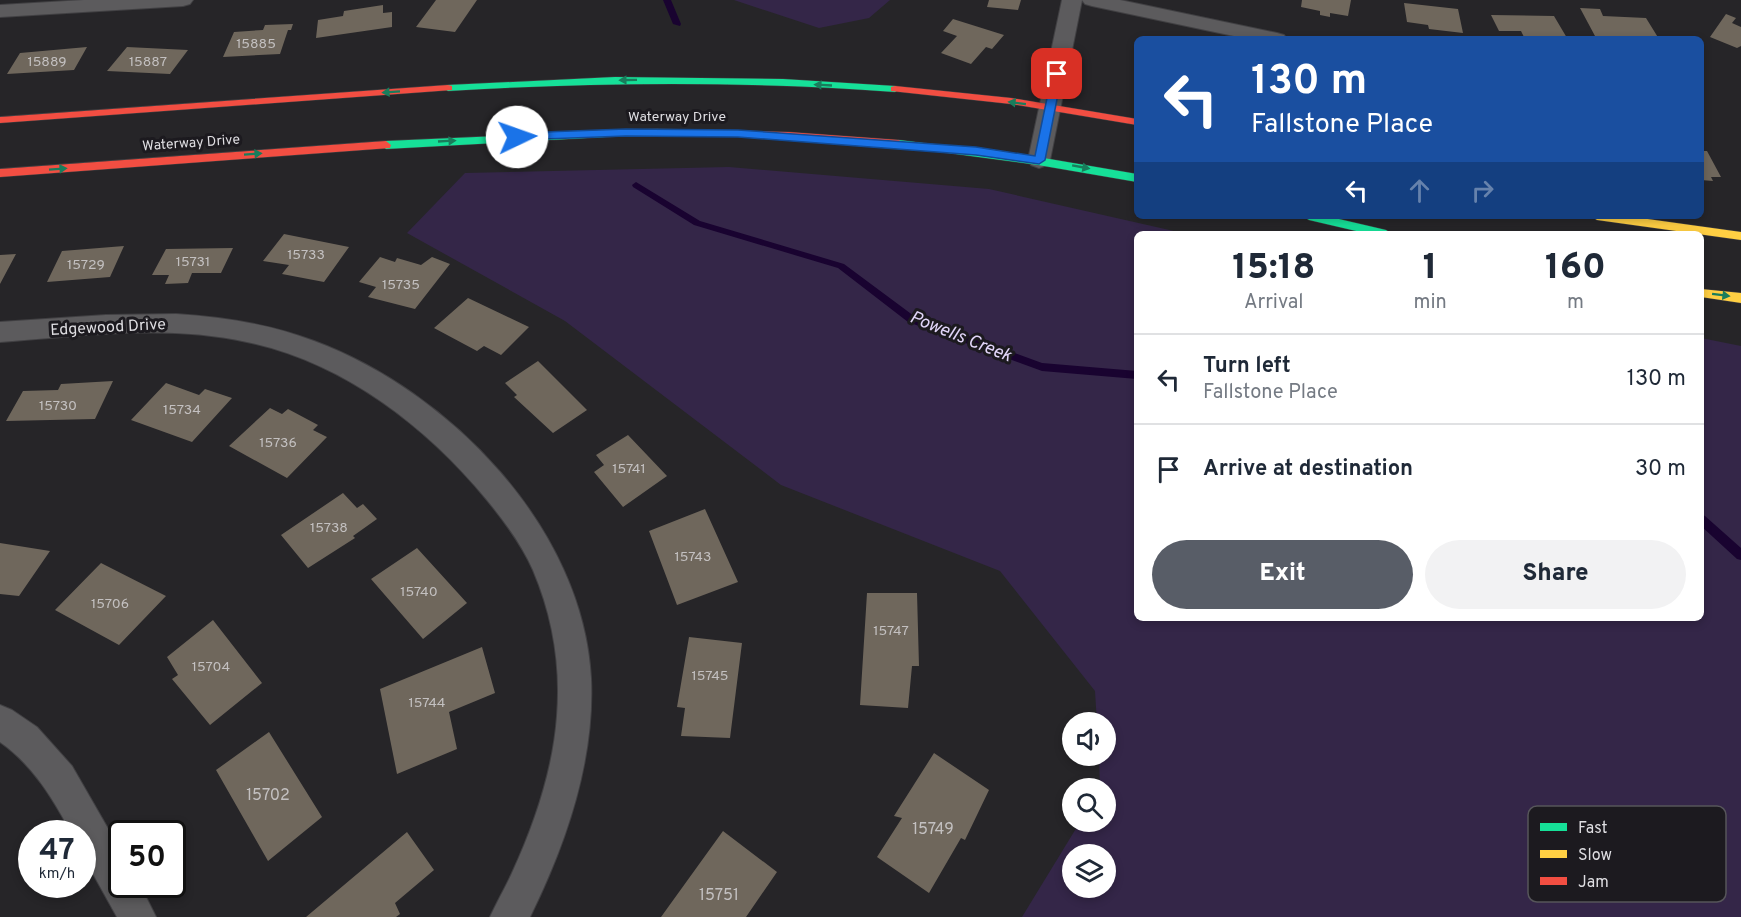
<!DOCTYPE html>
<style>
:root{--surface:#fff;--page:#f2f2f3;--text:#1f2937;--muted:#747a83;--line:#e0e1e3;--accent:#585d67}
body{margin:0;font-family:Overpass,sans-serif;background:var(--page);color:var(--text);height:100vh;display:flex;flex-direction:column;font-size:22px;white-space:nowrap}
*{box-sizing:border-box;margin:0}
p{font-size:20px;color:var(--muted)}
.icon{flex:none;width:33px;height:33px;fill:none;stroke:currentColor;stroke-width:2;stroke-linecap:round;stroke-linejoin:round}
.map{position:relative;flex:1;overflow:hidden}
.sheet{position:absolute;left:1134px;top:231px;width:570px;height:390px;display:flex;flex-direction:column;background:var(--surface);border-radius:9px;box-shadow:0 3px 9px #0003}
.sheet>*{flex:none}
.hud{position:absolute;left:1134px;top:36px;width:570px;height:183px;border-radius:9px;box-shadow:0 3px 9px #0003;background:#1a4fa0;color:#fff;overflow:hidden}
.fabs{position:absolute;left:1062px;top:712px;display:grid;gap:12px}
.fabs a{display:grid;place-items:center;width:54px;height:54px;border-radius:50%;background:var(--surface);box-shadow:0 3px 9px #0003;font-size:30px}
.speed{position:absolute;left:18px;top:820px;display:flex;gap:12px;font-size:30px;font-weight:700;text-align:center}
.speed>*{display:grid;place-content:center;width:78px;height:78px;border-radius:50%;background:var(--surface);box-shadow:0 3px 9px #0003;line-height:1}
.speed small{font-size:15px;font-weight:400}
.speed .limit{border:3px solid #111;border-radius:9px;background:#fff;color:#111}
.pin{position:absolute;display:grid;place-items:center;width:51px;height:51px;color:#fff;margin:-26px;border-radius:12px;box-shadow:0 3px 9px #0006}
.me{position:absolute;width:66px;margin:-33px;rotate:87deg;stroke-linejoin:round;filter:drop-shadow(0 0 4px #0008)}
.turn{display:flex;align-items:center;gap:21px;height:126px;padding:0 18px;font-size:27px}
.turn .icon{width:78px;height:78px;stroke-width:2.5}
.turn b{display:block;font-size:42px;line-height:51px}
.lanes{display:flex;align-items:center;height:57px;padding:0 18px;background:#0003;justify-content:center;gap:30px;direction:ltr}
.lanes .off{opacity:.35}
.eta{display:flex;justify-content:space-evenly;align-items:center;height:102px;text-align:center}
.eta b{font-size:36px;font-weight:800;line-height:42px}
.primary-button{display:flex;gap:12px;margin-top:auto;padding:12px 18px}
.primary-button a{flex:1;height:69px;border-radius:36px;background:var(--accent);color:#fff;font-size:24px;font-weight:800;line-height:69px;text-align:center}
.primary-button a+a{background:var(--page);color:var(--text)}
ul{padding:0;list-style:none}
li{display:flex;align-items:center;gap:18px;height:90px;padding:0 18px;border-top:2px solid var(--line)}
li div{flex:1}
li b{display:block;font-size:22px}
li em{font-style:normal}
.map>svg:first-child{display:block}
.green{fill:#342648;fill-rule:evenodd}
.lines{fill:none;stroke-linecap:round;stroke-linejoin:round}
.stream{fill:#190330;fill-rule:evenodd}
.building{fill:#6f675c}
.street-casing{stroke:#414043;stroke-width:2}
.fast-casing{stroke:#414043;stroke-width:1}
.slow-casing{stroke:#414043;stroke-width:1}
.jam-casing{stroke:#414043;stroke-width:1}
.street{fill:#5c5b5d;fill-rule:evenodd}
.fast{fill:#16e098;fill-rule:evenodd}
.slow{fill:#ffcf43;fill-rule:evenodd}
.jam{fill:#f24e42;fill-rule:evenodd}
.oneway{fill:#197d5c}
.route{fill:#1a73e8;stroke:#114b97;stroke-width:1.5}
.labels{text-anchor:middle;stroke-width:6;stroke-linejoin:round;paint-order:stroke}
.number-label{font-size:14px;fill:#c3c0c0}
.far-street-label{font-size:14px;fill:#dfdee2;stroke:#1c1a1f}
.street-label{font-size:16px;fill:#dfdee2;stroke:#1c1a1f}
.near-number-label{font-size:16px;fill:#c3c0c0}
.water-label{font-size:18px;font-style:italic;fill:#e2d6f9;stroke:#1c1a1f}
.key{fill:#1c1a1f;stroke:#56555a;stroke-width:1.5}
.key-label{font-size:16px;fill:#dfdee2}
</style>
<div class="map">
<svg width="1741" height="917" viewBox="0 0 1741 917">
<rect width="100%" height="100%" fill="#262528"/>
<!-- green -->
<path class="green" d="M734,0H890L869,18L819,28Z
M729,167L989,189L1187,234H1137V618H1701V338L1741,346V917H1022L1080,822H1106V789H1100L1099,756H1106V723H1097L1095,691L1000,571L781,485L565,321L407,233L465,173ZM1072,855H1106V888H1072Z"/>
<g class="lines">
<!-- stream -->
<path class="stream" d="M663,0H671L681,24L680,26L673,24Z
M636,182L700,221L844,264L914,316L1042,363L1137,371V379L1042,371L908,322L838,268L694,225L633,187L632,185Z
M1701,514L1705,516L1741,548V560L1737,559L1701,526Z"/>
</g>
<!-- building -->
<path class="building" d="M436,0H477L455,32L416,27Z
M989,0H1021L1018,10L987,7Z
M1302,0H1351L1348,16L1330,13V17L1320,15V11L1301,7Z
M1404,3L1458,9L1463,33L1429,29L1428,25L1407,22Z
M383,5V13L392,12V27L316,38L318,20L343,16L344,11Z
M1580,8L1600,9L1603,16L1646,18L1659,39L1595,36Z
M1726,14L1736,18L1732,23L1741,27V46L1737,48L1710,37Z
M1491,15L1554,16L1567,38L1541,39L1524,37L1521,31H1499Z
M953,19L1004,35L992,49L986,47L971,64L941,53L957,36L943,31Z
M293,24L291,30H288L280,54L223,57L234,32L263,30L265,25Z
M87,47L74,70L7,74L20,53Z
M127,47L188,50L170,74L107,71Z
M1701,151H1707L1721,177H1711L1713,181L1701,180Z
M284,234L349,247L324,282L282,274L289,265L263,261Z
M124,246L110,277L47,282L62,251Z
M233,248L221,273H192L188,283L165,284L169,275H152L166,249Z
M16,254L0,284V255Z
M380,257L395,262L397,258L421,265L432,257L450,264L415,309L368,297L376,287L359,282Z
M468,298L529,327L501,355L484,346L477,351L434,328Z
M538,361L587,410L553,433L514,397L517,395L505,383Z
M113,381L95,419L6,421L23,391L58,390L61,384Z
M166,383L199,395L205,389L232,398L192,442L131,420Z
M270,408L282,414L288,409L318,425L313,430L327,437L287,478L229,446Z
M628,435L667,476L623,507L594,472L604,465L596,455Z
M343,493L357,508L363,504L377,519L353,536L355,538L308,568L281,535Z
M705,509L738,582L677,605L649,531Z
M0,543L50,551L19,596L0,594Z
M417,548L467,603L423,639L371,579Z
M101,563L166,596L119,645L55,610Z
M867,593H917L919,666H912L908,708L860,705Z
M213,620L262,683L210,725L172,679L178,675L167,657Z
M689,637L742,643L730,738L681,736L685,708L677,707Z
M482,647L495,693L449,712L457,749L397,774L380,689Z
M269,732L322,817L268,861L216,770Z
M934,753L989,790L965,840L961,838L929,893L877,857L902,818L894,816Z
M723,831L777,872L746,917H661Z
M407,832L434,870L395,903L400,914L396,917H306Z"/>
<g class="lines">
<defs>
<path id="street" d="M84,0H193L190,4L183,6L0,17V5Z
M1062,0H1082L1050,160L1047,165L1039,168L1031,165L1028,160Z
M1082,0H1120L1277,33L1284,35L1287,39H1248L1092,6L1085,4Z
M176,314C224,317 269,324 314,341C449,391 583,528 591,678C595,760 566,844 530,917H490C497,902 505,888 512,873C535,823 553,770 557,716C561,666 553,617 533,570C522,545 505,522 487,500C426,426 343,362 247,342C166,324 81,336 0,342V322L106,315Z
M0,705L12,710L37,727L72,766L122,853V885H140L156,917H117L82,854V834H72C53,799 33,765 0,742Z"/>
<path id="fast" d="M615,77L783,79L895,86L900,89L895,92C746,81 597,82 448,91L443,88L448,85Z
M658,129L663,132L662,134L386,149L381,145L386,141Z
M899,140L1038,157L1137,174V182L1038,165L895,146L894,144Z
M1303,216H1326L1386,230L1392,234H1369L1309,220Z"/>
<path id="slow" d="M1591,216H1626L1741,232V240L1597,220Z
M1701,289L1741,293V303L1701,297Z"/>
<path id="jam" d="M448,85L452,86V90L0,123V117Z
M895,86L1011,98L1137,119V125L1011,104L891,91V87Z
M658,129L788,132L899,140L904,144L899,148L788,138L654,134L653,132Z
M386,141L391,145L390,148L0,177V169Z"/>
</defs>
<!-- street casing -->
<use href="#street" class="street-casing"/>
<!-- fast casing -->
<use href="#fast" class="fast-casing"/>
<!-- slow casing -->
<use href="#slow" class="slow-casing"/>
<!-- jam casing -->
<use href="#jam" class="jam-casing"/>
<!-- street -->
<use href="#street" class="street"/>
<!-- fast -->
<use href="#fast" class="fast"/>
<!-- slow -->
<use href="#slow" class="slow"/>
<!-- jam -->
<use href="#jam" class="jam"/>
</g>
<!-- one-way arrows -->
<defs><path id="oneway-solid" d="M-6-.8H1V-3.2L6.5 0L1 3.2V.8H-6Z" transform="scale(1.5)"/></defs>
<g class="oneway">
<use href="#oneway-solid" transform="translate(628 80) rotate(179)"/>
<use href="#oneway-solid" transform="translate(823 85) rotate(-177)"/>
<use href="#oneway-solid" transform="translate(391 92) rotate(176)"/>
<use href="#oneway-solid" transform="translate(1017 103) rotate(-173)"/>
<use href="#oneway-solid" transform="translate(447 141) rotate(-3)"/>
<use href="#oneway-solid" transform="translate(253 154) rotate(-4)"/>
<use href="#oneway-solid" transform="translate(1081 167) rotate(10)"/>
<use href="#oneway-solid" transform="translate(58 169) rotate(-4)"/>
<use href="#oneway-solid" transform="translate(1721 295) rotate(7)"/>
</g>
<!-- route -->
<path class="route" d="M1057,71L1062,74L1045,160L1039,164L976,155L738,137L626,136L517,140L511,137L517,133L626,129L738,130L976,147L1035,156L1052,74Z"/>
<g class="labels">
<!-- number labels -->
<g class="number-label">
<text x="256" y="48">15885</text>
<text x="47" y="66">15889</text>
<text x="148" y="66">15887</text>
<text x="306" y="259">15733</text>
<text x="193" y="266">15731</text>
<text x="86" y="269">15729</text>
<text x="401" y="289">15735</text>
<text x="58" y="410">15730</text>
<text x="182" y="414">15734</text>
<text x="278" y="447">15736</text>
<text x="629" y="473">15741</text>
<text x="329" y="532">15738</text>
<text x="693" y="561">15743</text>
<text x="419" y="596">15740</text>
<text x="110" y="608">15706</text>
<text x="891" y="635">15747</text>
<text x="211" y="671">15704</text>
<text x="710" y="680">15745</text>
<text x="427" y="707">15744</text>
</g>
<!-- far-street labels -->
<g class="far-street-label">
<text x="677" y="121">Waterway Drive</text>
<text transform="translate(191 142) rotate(-4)" y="5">Waterway Drive</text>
</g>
<!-- street labels -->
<g class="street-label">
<text transform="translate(108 326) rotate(-3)" y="6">Edgewood Drive</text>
</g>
<!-- near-number labels -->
<g class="near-number-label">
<text x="268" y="800">15702</text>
<text x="933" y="834">15749</text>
<text x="719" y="900">15751</text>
</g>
<!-- water labels -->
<g class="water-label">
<text transform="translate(961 336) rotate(22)" y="6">Powells Creek</text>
</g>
</g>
<!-- legend -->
<rect x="1528" y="806" width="198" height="96" rx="9" class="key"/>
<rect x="1540" y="823" width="27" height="8" fill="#16e098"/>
<rect x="1540" y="850" width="27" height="8" fill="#ffcf43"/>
<rect x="1540" y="877" width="27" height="8" fill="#f24e42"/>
<g class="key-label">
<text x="1578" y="833">Fast</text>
<text x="1578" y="860">Slow</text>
<text x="1578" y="887">Jam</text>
</g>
</svg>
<div class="fabs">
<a><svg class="icon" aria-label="sound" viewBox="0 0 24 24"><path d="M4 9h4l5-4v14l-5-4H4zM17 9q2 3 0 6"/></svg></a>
<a><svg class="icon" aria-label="search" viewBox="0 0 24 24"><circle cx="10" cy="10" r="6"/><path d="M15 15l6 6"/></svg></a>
<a><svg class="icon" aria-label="layers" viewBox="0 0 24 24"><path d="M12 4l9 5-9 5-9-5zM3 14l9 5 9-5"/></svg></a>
</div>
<div class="speed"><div>47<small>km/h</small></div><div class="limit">50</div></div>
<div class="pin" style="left:1057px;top:74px;background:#d93025"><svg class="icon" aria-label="arrive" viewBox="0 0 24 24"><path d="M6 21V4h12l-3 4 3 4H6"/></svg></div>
<svg class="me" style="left:517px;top:137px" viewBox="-20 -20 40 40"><circle r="19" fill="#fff"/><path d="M0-13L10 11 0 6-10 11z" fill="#1a73e8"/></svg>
<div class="hud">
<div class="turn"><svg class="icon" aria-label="left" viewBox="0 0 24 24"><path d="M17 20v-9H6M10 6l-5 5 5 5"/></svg><div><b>130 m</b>Fallstone Place</div></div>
<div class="lanes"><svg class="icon" aria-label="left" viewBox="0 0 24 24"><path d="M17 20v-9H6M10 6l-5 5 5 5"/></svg><svg class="icon off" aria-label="ahead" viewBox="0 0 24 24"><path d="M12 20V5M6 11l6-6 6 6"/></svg><svg class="icon off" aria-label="right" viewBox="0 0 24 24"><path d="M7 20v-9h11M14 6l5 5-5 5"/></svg></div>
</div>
<section class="sheet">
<div class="eta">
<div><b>15:18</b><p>Arrival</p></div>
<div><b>1</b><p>min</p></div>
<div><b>160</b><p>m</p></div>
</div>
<ul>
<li><svg class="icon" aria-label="left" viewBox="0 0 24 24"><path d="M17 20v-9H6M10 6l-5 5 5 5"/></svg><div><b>Turn left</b><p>Fallstone Place</p></div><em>130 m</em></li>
<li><svg class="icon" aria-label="arrive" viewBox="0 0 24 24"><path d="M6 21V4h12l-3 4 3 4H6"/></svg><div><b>Arrive at destination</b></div><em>30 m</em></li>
</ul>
<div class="primary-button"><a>Exit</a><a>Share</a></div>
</section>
</div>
